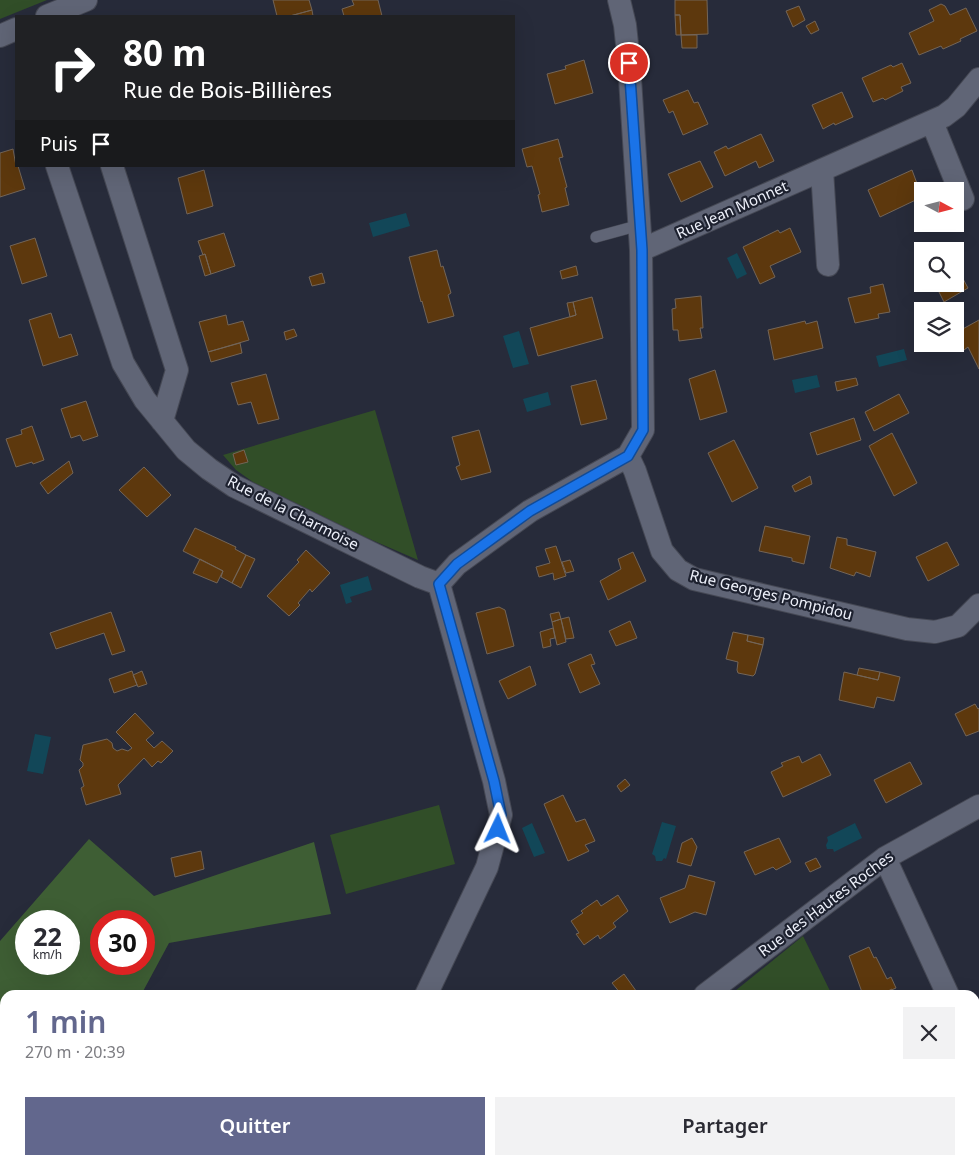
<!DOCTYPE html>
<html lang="fr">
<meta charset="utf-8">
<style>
:root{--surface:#fff;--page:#f2f2f3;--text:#2b2b33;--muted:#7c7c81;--accent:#62678d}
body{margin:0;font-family:"Noto Sans",sans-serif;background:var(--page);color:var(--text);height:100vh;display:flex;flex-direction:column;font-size:19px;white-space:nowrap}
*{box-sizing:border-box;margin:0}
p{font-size:16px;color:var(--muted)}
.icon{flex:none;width:28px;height:28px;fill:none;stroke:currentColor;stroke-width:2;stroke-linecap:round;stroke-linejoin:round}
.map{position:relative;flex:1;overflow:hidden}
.side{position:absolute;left:0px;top:990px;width:980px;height:175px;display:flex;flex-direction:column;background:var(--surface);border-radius:15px 15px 0 0;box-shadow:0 5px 20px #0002}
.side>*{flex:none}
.top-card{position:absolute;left:15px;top:15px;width:500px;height:152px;border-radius:0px;box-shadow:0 5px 20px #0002;background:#202124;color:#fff;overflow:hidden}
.needle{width:32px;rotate:97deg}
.tools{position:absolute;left:914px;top:182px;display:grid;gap:10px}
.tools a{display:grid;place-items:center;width:50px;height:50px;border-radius:0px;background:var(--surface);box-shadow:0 5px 20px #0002;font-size:25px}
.speed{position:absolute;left:15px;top:910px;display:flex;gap:10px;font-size:25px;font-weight:700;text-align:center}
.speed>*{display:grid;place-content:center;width:65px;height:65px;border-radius:50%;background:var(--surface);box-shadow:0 5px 20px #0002;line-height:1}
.speed small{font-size:12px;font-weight:400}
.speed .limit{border:8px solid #d22;background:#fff;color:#111}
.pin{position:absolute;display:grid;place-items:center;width:42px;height:42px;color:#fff;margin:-21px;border:2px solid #fff;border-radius:50%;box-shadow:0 1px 5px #0007}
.me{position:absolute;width:55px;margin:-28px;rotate:2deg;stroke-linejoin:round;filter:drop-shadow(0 0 4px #0008)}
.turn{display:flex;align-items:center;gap:18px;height:105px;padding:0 25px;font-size:22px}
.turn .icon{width:65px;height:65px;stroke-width:2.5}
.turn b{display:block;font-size:35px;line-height:42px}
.then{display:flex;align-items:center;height:48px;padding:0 25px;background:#0003;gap:10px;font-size:19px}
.round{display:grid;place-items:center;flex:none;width:52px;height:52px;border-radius:0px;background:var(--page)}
.head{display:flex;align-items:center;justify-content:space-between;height:85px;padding:0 25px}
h1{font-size:30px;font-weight:600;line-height:38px;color:var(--accent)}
.cta{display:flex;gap:10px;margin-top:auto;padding:10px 25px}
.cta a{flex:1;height:58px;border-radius:0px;background:var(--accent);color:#fff;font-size:20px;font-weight:600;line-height:58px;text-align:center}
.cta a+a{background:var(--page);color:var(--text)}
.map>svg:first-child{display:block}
.green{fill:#314e28}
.forest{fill:#3e5e34;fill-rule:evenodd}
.water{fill:#124758}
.building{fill:#5d380d;stroke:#736558}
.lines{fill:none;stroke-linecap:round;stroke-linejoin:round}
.service-casing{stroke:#454854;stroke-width:12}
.minor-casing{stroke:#454854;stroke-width:24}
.service{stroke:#606576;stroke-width:11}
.minor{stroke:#606576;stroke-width:22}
.route-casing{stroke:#114b97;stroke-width:12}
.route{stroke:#1a73e8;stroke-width:9}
.labels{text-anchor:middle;stroke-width:4.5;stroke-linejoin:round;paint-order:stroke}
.street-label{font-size:15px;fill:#eceff9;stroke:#1d212f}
</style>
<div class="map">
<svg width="979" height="1165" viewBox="0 0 979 1165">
<rect width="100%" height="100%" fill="#272b3a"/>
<!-- green -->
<path class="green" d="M0,0H47L0,19Z
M375,410L418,560L365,537L253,482L236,470L223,455Z
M439,805L455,864L346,894L330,835Z
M803,936L832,995H730Z
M667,1160H909L911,1165H669Z"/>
<!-- forest -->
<path class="forest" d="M89,839L154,896L314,842L331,914L169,943L141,995H5V1160H74L75,1165H0V941ZM26,921H69V964H26ZM101,921H144V964H101Z
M511,1160H667L669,1165H504Z"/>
<!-- water -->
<path class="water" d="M406,213L410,226L373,237L369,223Z
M737,253L747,274L737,279L727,258Z
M519,331L529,364L513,368L503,336Z
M904,349L907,360L879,367L876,356Z
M817,375L820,387L795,393L792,380Z
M548,392L551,405L527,412L523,399Z
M368,576L372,590L350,597L352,602L346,604L340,585Z
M35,734L51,737L43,774L27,771Z
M662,822L676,826L666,859L664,858L662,861H656L655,856L652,854Z
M532,823L545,853L534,857L522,828Z
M855,823L862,838L834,852L833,849H827L826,845L828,841L827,837Z"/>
<!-- building -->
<path class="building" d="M273,0H309L312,10L290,16H277Z
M352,0H378L382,16H344L342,9L354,5Z
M675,0H707L708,34L681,35L680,15H675Z
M941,4L945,6L950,15L966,8L977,31L960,39L961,41L943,49L941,46L919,55L909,33L934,21L929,10Z
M799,6L805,20L793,27L786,11Z
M312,10L313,16H290Z
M675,15H680L681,35H676Z
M815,21L819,30L811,34L806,26Z
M681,35H697V48H682Z
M584,60L593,93L555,104L547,74L566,69L565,66Z
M902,63L911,83L901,87L903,91L885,100L883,98L873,102L862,78L891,65L893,67Z
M688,90L694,103L698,102L708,124L683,135L673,111L669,113L663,100Z
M842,92L853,117L835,125L834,123L823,129L812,105Z
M761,134L774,161L759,168L756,161L725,176L714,152L726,146L728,149Z
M558,139L563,157L559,158L567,187L565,188L569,205L542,212L538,195L540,194L532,166L527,167L522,149Z
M13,149L16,166H18L25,189L0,197V153Z
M700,161L713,187L681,202L668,174Z
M204,170L213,206L187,214L178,178Z
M912,170L922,197L880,217L868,190Z
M790,228L801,252L770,266L775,277L760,284L743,247L778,230L780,233Z
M224,233L235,266L211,274L205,254L203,255L198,241Z
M35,238L47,276L22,284L10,246Z
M943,246L946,251H931Z
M437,250L441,267L443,266L451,293L448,295L454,316L428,323L422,301L421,302L409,257Z
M205,254L211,274L205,276L199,256Z
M576,266L578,275L562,279L560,271Z
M955,270L958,276L961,275L968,288L944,302L935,284H955Z
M322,273L325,283L312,286L309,277Z
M883,284L890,312L878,314L879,318L855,323L848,298L871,293L870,287Z
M701,296L703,328H700L702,338L679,341L678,330H673L672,309L676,308L675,299Z
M592,297L603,338L538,356L530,328L576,315L573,302Z
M573,302L576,315L570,317L567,303Z
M51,313L59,338L71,334L78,355L43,366L29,320Z
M226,315L228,325L243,321L249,340L208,352L199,322Z
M979,320V369L968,347L964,350L960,342L963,340L959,331Z
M805,321L806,324L817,321L823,348L774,360L768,330Z
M294,329L297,336L286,340L284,332Z
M240,343L242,353L211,362L208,352Z
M715,370L727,412L700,420L689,379Z
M266,374L279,419L258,424L251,402L238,405L231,383Z
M856,378L858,385L837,391L835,382Z
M596,380L607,419L581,425L571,386Z
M899,394L909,413L874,431L865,412Z
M86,401L98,436L83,441L80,435L71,438L61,409Z
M854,418L861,440L817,455L810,433Z
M32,426L44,460L33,464L32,462L16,467L6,439L22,434L21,430Z
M479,430L491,472L461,480L456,467L460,465L452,437Z
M892,433L917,483L894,496L869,446Z
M734,440L758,488L732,502L708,453Z
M244,450L248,462L236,465L233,454Z
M69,461L73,473L48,494L40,483Z
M144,467L171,495L147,517L119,490Z
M810,476L812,484L795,492L792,486Z
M765,526L810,536L804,564L792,561V558L759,551Z
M195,528L236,547L235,549L246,555L232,583L221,577L223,571L183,551Z
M837,537L847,539V545L876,552L870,577L856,572L854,576L830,568Z
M947,542L959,565L928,581L916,557Z
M556,546L566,576L554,580L553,573L539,577L536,567L550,563L545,549Z
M306,550L330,573L312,592L310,589L298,603L300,605L289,616L267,596L299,562L297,560Z
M633,552L646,581L608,600L600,581L621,569L618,559Z
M246,555L255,559L241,588L232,583Z
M200,559L223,571L217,583L193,573Z
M570,560L574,571L566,573L562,562Z
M499,607L505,610L514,646L487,654L476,613Z
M111,612L125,651L112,655L104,633L56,649L50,633Z
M559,612L561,619L552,622L550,614Z
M569,617L574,638L566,639L561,619Z
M561,619L566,642L557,645L552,622Z
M630,621L637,638L616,646L609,631Z
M553,628L555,638L550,639L551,646L543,648L540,632Z
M733,632L748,635L747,641L763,645L755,674L753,676L738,673L737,670L738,662L726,659Z
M748,635L764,638L763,645L747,641Z
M591,654L595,664L591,665L600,684L580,693L568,664Z
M530,666L536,685L508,699L499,681Z
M859,668L880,672L878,680L857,675Z
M132,671L137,685L114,693L109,679Z
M142,671L147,684L138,687L133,675Z
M844,672L878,680L880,672L900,677L894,701L877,697L874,708L839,700Z
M975,704L978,709L979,708V731L966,736L955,714Z
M135,713L154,733L146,740L154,748L162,741L173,751L161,763L158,761L152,767L144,758L118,785L121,794L86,805L81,788L84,786L79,770L83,766V763L80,760L83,745L107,739L112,743L113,748L117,751L122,749L128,751L132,748L116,732Z
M820,754L831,775L783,797L771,772L783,766L781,763L799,756L802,763Z
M910,762L922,784L886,803L874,780Z
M625,779L630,785L621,792L617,786Z
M563,795L576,822L585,819L595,841L585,845L589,851L568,861L544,804Z
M692,838L697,847L691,866L677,862L682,843Z
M779,838L791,862L776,870L773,867L755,875L744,852Z
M201,851L204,869L175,877L171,858Z
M816,858L821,867L810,872L805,863Z
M689,875L715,882L706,915L695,912L670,923L660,898L685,888Z
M618,895L628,911L613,923L616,927L600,939L598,935L584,945L576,934L579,933L571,921L583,913L581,911L597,900L601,906Z
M869,947L874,958L876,957L887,979L891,977L896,988L880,995H863L849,956Z
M624,974L639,995H620L621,994L612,983Z
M892,989L895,995H880Z
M392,1160H427L420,1165H385Z
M941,1160H971L973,1165L977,1163L978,1165H944Z"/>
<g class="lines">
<defs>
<path id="service" d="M596,237L640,225"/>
<path id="minor" d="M47,16L86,0
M0,36L16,29
M932,122L963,199
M57,166L123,363L145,400L186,450L209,469L234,486L420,577L439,584
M112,166L177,370L162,421
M822,170L828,265
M641,250L944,116L956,107L979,79
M628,456L635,471L662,551L678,570L694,579L907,629L935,632L958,626L979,605
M885,858L948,995
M426,995L487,867L501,815L494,781L439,584L457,564L530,511L628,456L643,430L641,250L629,63L625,25L619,0
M705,995L885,858L979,806
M975,1052L979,1061
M344,1165L346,1160
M486,1165L492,1160"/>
</defs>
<!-- service casing -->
<use href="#service" class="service-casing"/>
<!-- minor casing -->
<use href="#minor" class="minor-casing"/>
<!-- service -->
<use href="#service" class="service"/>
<!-- minor -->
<use href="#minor" class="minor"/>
</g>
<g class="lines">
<defs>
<path id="route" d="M498,829L501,815L494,781L439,584L457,564L530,511L628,456L643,430L642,250L629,63"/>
</defs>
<!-- route casing -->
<use href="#route" class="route-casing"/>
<!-- route -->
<use href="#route" class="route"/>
</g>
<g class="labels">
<!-- street labels -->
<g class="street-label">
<text transform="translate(732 210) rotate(-24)" y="5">Rue Jean Monnet</text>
<text transform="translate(293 513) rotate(27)" y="5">Rue de la Charmoise</text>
<text transform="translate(771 595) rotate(14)" y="5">Rue Georges Pompidou</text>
<text transform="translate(826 904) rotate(-37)" y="5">Rue des Hautes Roches</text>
</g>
</g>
</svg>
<div class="tools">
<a><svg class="needle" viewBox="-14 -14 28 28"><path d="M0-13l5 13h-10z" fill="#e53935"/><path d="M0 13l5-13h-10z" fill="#7c7c81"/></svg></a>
<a><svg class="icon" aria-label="search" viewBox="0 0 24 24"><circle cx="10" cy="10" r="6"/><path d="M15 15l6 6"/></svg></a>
<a><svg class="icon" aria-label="layers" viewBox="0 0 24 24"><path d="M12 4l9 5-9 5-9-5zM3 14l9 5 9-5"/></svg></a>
</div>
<div class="speed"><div>22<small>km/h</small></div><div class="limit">30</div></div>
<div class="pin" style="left:629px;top:63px;background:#d93025"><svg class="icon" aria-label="arrive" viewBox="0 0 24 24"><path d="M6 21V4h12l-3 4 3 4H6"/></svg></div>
<svg class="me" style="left:498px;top:829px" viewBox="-20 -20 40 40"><path d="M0-17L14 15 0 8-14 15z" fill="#1a73e8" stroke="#fff" stroke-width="4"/></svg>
<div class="top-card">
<div class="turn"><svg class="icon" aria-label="right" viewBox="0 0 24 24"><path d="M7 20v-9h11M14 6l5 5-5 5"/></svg><div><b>80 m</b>Rue de Bois-Billières</div></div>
<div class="then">Puis<svg class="icon" aria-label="arrive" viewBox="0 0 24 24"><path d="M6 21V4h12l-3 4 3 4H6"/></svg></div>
</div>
<section class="side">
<div class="head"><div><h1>1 min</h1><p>270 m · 20:39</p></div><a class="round"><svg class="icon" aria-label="close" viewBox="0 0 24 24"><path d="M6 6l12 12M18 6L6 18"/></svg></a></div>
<div class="cta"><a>Quitter</a><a>Partager</a></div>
</section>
</div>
